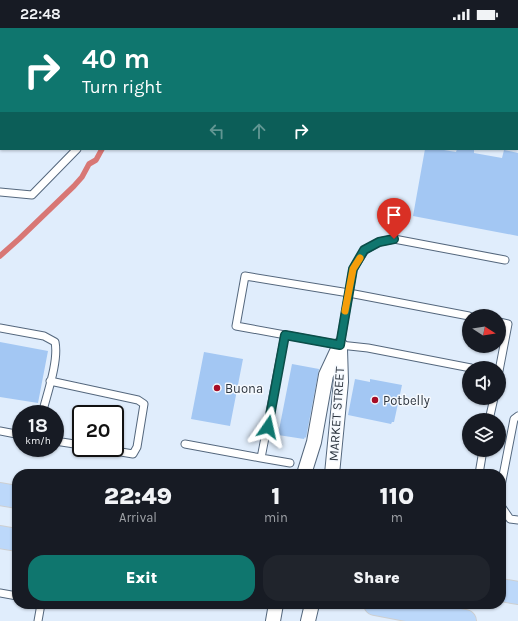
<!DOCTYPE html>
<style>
:root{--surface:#171b24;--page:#20242c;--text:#f1f3f6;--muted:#9ea1a6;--accent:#0f766e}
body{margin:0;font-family:Karla,sans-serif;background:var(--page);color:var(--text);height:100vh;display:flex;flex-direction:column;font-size:15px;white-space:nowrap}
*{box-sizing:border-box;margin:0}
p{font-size:13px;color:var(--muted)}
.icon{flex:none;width:22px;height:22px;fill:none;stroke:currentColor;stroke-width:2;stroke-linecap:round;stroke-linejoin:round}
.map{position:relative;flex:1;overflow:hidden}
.details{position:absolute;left:12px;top:441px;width:494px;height:140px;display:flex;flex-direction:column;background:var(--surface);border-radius:16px;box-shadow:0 1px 3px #0004}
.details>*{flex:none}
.top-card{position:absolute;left:0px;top:0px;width:518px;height:122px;box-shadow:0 1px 3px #0004;background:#0f766e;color:#fff;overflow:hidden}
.needle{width:26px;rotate:102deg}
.buttons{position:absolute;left:462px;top:281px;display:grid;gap:8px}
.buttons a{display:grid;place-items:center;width:44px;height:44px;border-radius:50%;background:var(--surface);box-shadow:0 1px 3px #0004;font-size:20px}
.speed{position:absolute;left:12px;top:377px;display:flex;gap:8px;font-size:20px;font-weight:700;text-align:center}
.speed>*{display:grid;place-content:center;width:52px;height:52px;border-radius:50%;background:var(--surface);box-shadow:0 1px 3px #0004;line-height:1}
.speed small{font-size:10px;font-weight:400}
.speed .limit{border:2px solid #111;border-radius:6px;background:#fff;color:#111}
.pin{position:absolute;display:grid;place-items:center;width:34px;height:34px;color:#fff;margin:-41px -17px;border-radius:50% 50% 50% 0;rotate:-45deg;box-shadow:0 0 4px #0007}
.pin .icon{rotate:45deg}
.me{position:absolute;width:44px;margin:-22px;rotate:11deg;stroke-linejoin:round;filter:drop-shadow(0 0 3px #0008)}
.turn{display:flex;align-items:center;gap:14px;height:84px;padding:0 16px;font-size:18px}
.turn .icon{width:52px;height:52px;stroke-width:2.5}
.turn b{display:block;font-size:28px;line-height:34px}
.lanes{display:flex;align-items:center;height:38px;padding:0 16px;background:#0003;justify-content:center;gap:20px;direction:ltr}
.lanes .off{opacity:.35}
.eta{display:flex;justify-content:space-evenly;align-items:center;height:68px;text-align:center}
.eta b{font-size:24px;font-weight:800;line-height:28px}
.button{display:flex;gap:8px;margin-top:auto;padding:8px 16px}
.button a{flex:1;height:46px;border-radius:16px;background:var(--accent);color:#fff;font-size:16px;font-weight:800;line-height:46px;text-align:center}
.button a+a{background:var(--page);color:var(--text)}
.status{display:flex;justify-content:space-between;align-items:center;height:28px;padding:0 20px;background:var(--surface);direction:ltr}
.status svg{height:11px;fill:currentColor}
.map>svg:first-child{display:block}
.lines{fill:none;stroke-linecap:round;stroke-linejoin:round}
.stream{stroke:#d87775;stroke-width:5.5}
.building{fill:#a3c7f3}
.service-casing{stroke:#54677d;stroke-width:9}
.minor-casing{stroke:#54677d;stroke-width:16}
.primary-casing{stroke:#cdcfd1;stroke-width:24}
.service{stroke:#fff;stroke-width:7}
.minor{stroke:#fff;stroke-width:14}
.primary{stroke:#bcd8fa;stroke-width:22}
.route-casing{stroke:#0a4d48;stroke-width:10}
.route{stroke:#0f766e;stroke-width:7}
.slow{stroke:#f59e0b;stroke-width:7}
.poi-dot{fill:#a60c26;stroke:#f5f9fe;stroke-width:1.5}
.labels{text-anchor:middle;stroke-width:3;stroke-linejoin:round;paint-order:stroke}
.poi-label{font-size:13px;fill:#2f3741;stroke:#f5f9fe;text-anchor:start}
.street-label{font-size:13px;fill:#2f3741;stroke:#f5f9fe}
</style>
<div class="status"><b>22:48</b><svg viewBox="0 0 49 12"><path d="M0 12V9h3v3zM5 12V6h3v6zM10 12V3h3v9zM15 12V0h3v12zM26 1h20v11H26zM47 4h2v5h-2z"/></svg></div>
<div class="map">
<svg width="518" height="593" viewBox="0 0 518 593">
<rect width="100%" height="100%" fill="#e0edfc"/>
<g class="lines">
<!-- stream -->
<path class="stream" d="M156,1L157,0
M0,228L19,211L74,158L82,149L89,136L96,132L102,121"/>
</g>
<!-- building -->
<path class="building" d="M425,121H438L456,124L457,121H474V125L502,130L504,122L518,125V208L413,188Z
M0,314L48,323L38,375L0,369Z
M204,324L243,331L230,398L191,391Z
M292,336L319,341L306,410L305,409L304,411L278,407Z
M355,351L370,354V351L402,357L394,394H392L391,396L348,387Z"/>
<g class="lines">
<defs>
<path id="service" d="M109,0L115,1
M26,1V0
M0,15H1
M0,164L32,167L77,121
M469,288L349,265L245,248L236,298L340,317L368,320L471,340
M499,294L508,296L499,343
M0,300L44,308L55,314C59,333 47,366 42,386
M340,317L353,241L365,222L379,214L394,211L505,232
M50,353L138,372L144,376L137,419L133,426L97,420
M489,392L494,370
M0,403L21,407
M55,413L81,417
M185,416L261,430L285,307
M261,430L290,435
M479,446L483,422
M501,458L514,391L518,388
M501,478L510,491L518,492
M0,565L17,568
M38,593L41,576"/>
<path id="minor" d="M304,446L314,414L326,347L340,317
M332,446L341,354L340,321
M273,593L276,576
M308,593L312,576"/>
<path id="primary" d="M0,466L17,469
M0,509L17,512
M501,562L518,565
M375,576L465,593"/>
</defs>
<!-- service casing -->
<use href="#service" class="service-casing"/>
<!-- minor casing -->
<use href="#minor" class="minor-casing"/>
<!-- primary casing -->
<use href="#primary" class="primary-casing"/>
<!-- service -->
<use href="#service" class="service"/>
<!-- minor -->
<use href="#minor" class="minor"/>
<!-- primary -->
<use href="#primary" class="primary"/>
</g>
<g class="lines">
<defs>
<path id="route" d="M268,399L285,307L340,317L353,241L364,222L379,214L394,211"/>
</defs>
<!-- route casing -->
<use href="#route" class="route-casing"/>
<!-- route -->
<use href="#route" class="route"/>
<!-- slow -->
<path class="slow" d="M345,283L353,241L360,230"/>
</g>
<!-- markers -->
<g class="poi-dot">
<circle cx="217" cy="360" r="4"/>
<circle cx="375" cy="372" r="4"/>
</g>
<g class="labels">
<!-- poi labels -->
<g class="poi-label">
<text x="225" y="365">Buona</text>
<text x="383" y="377">Potbelly</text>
</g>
<!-- street labels -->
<g class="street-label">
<text transform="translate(336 386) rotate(-86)" y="5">MARKET STREET</text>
</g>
</g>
</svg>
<div class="buttons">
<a><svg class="needle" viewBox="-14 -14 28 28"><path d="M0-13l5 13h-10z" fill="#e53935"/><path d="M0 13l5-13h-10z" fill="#9ea1a6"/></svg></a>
<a><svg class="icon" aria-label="sound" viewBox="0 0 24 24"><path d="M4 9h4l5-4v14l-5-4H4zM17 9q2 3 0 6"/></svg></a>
<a><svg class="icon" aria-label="layers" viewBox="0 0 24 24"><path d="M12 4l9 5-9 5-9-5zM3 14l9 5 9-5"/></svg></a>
</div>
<div class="speed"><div>18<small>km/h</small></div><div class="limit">20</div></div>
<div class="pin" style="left:394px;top:211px;background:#d93025"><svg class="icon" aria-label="arrive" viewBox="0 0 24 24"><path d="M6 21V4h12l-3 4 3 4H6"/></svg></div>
<svg class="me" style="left:268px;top:399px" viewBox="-20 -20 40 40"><path d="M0-17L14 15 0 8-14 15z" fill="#0f766e" stroke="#fff" stroke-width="4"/></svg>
<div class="top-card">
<div class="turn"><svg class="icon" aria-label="right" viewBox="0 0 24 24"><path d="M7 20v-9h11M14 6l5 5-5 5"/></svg><div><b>40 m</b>Turn right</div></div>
<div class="lanes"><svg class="icon off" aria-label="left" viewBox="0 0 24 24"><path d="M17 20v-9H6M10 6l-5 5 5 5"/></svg><svg class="icon off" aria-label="ahead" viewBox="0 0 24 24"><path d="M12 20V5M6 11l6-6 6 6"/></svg><svg class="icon" aria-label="right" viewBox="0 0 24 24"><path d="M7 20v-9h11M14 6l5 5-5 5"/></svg></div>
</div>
<section class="details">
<div class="eta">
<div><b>22:49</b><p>Arrival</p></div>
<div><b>1</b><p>min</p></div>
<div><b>110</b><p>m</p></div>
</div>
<div class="button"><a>Exit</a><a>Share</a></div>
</section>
</div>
